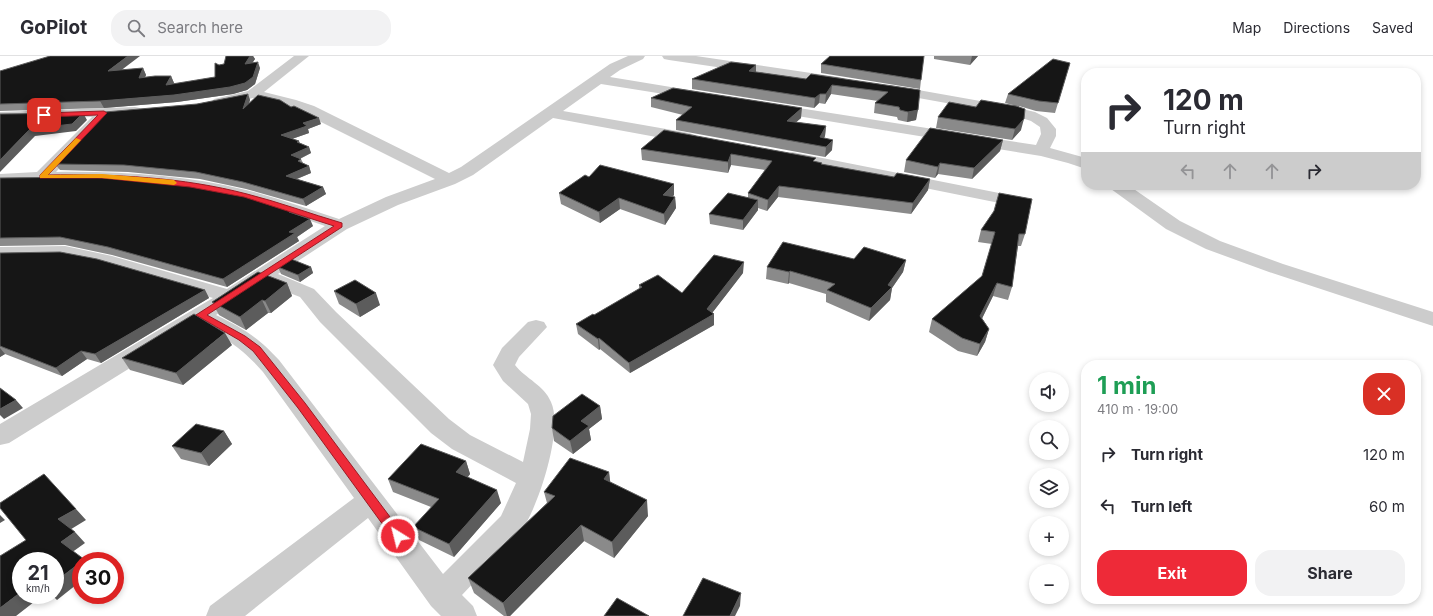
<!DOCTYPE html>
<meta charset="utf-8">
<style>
:root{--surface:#fff;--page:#f2f2f3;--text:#2b2b33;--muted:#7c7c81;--line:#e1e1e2;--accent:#ee2a38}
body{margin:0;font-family:Inter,sans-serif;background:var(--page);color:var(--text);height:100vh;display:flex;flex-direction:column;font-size:15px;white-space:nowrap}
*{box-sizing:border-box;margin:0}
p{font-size:13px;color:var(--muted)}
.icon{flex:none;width:22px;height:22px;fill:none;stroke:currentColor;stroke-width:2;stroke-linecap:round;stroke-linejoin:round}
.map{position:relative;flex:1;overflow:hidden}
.sheet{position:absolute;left:1081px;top:304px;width:340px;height:244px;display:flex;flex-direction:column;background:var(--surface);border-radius:16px;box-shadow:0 2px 6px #0003}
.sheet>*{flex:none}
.guide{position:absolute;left:1081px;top:12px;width:340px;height:122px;border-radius:16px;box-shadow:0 2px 6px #0003;background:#fff;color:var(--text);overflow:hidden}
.buttons{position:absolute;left:1029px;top:316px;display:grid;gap:8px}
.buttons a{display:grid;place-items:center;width:40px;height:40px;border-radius:50%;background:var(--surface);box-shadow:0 2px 6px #0003;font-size:20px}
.speed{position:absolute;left:12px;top:496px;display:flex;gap:8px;font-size:20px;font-weight:700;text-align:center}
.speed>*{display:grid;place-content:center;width:52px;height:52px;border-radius:50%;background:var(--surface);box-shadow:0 2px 6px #0003;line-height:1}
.speed small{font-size:10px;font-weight:400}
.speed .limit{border:6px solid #d22;background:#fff;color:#111}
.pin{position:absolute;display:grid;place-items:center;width:34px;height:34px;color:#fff;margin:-17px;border-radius:8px;box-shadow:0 2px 6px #0006}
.me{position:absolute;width:44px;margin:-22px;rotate:324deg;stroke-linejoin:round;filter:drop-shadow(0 0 3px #0008)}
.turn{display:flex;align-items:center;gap:14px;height:84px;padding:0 16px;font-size:18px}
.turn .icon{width:52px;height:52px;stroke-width:2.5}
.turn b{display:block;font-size:28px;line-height:34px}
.lanes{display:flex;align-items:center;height:38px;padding:0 16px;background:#0003;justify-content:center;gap:20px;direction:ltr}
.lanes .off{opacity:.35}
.round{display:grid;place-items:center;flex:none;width:42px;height:42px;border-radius:16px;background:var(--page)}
.head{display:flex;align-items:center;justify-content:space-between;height:68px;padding:0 16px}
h1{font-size:24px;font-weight:700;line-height:30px;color:#1e9e55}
.action{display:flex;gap:8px;margin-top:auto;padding:8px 16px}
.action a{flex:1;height:46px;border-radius:16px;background:var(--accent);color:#fff;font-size:16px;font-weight:700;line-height:46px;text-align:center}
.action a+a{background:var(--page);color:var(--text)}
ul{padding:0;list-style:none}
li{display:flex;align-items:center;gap:12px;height:52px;padding:0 16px}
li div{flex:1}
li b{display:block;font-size:15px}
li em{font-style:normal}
header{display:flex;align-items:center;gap:24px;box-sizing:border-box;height:56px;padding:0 20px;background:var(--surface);border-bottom:1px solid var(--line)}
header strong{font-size:19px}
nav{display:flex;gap:22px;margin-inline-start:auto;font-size:14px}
.search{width:280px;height:36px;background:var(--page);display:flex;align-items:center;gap:10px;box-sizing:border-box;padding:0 14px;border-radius:16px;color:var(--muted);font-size:15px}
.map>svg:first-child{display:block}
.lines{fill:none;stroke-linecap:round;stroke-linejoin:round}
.minor{fill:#ccc;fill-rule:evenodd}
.wall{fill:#8a8a8a}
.shaded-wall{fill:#5c5c5c}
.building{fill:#161616;stroke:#5c5c5c}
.route{fill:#ee2a38;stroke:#9b1b24}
.slow{fill:#f59e0b}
</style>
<header>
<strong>GoPilot</strong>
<div class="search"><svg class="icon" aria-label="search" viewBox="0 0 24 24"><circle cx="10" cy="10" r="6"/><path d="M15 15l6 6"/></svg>Search here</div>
<nav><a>Map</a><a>Directions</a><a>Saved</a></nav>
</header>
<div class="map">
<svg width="1433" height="560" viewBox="0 0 1433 560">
<rect width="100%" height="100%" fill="#fff"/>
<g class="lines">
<!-- minor -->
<path class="minor" d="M294,0H309L264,36L296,44L314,50L449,117L461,111L610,8L628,0H645L643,3L620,14L610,21L695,35L700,36L702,39L700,42L695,43L601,28L563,55L689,77L695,79L697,82L695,85L689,87L553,62L473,119L455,128L398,149L347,173L278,218L314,233L336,256L449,363L470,379L523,406L530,373L531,358L528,348L503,325L493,309L502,292L528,266L536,264L544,266L547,271L519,301L515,309C526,323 544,329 551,346C564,373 538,453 520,477C515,484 508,490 502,497C489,511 475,525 462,539L473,550L477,560H441L431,550L368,462L245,560H206L210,550L354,442L263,316C242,292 228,284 201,268L9,387L0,389V368L213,242L102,209L65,202L0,203V191L65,190L112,200L227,233L325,170C298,161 270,150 241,144C162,126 81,124 0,128V118L37,116L92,61L0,64V56L135,51L140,52L142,55L140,58L109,60L56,116C119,115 185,119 246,134C278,142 308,153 339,163L386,141L435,123L295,53L253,42L219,50L214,49L212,46L214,43L248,35ZM264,227L300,241L320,266L431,377L452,393L516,427L501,460L443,518L279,304C258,281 244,273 216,259Z
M662,0H696L838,21L843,22L845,25L843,28L838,29L669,4L664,3Z
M890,29L1014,51L1035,56L1047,62L1056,73V80L1050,92L1086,102V113L1068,107L1041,100L773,56L768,55L766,52L768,49L773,48L1036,89L1041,78L1040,71L1031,65L1013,59L885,36L883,33L885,30Z
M792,96L1019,141L1025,142L1028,146L1025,150L1019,151L786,104L784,101L786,98Z
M1108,129H1128L1180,165L1220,185L1283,208L1433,256V270L1269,216L1206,193L1166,173L1111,133Z"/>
</g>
<!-- wall -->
<path class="wall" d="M228,0H253L255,3L252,7L260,12L255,28L247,34L233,38L177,46L104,52L0,55V15L121,14L143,12L146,19L145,21L171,20L174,27L173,28L215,21L219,9L224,8Z
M934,0H978L970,9L934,3Z
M1070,7L1055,57L1036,55L1019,50L1021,74L1012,84L936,72L938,61L976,51L1013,49L1005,47L1008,38Z
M821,8L921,24L920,33L821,17Z
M756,9V16L806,23L920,34L916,64L907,66L898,64L897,61L874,57L875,47L878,45L831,38L825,48L819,47L814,52L692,33V23Z
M248,38L250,44L249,47L321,68L308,73L309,77L292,83L299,85L300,87L309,91L311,97L300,103H301L303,107L309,110L311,117L297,123L323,131L326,138L306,150L246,133L200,123L128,116L60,114L55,108L197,48Z
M651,42L801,62L796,66L826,70L825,80L824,82L832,94L825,101L676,74V64L683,59L651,51Z
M664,74L822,107L821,108L894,121L930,123L928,134L911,158L778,141L767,155L758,152V154L743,174L710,168L709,158L748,141V137L765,114L731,109L728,117L642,104L641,93Z
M1003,84L1000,95L972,123L938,118L935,122L904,116L906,104Z
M0,122L287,152L288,154L313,170L297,181L299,185L227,231L112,199L65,189L0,190Z
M559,137L674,139L672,141H675L676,152L665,169L620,153L600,167L561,148Z
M981,174L1025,178L1021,190H1018L1012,231L1008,244L993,240L982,262L989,273L985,286L977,300L958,295L929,276L932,263L982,220L992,188L978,186Z
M0,197L205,234L209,242L101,307L87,303L62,320L5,298L0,301Z
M854,203L906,204L903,216L892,232L890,244L869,265L826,246V238L789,227L788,228L766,223L767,211Z
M278,211H311L313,217L300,226L281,218Z
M743,217L712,257L714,269L630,317L600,293L599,294L578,278L576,268L594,259L639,233V229L682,237Z
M287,227L292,240L271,257H268L246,274L219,259L212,246Z
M334,235L380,249L360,261L339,248Z
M232,289L183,329L130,314L122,302Z
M600,350L602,363L589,373L591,384L573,398L554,385L552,372Z
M224,375L232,388L209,410L181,403L172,390Z
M466,405L470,418L468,421L501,447L454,501L419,484L413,471L431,451L393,436L388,423Z
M609,416L610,426L648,460L614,502L584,485L510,560H504L474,537L468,522L547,447L544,436Z"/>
<!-- shaded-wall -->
<path class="shaded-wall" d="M128,0H140L111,22L108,15Z
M250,0H253L255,3L247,15L245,8Z
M972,0H978L970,9Z
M258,6L260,12L255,28L247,34L233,38L177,46L104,52L100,45L174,39Z
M756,9V19L749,15Z
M143,12L146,19L142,28L139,22Z
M171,20L174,27L169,36L166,29Z
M832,29L831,38L825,48L826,38Z
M248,38L250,44L245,59L243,53Z
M820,38L819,47L814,52L815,42Z
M802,52L801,62L786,75L787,65Z
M918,54L916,64L907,66L908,56Z
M83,57L87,64L76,75L35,80L0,116V104L30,73Z
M319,62L321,68L308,73L309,77L283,86L281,79L303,67Z
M1024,63L1021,74L1012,84L1015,73Z
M826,70L825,80L820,90V81Z
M833,84L832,94L825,101L826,91Z
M1003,84L1000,95L972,123L974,112Z
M309,91L311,97L293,106L291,99Z
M731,98V109L728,117V106Z
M940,107L938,118L935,122L938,111Z
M309,110L311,117L289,126L286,120Z
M930,123L928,134L911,158L913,147Z
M674,128V139L663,149V139Z
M779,130L778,141L767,155L768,144Z
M323,131L326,138L306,150L303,143Z
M675,141L676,152L665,169L664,158Z
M619,142L620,153L600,167L599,156Z
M758,144V154L743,174V164Z
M310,163L313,170L297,181L299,185L227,231L223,223L289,176Z
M906,204L903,216L892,232L890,244L869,265L871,252Z
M744,206L743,217L709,261L714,258V269L630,317L629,307L707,253Z
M311,211L313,217L300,226L298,219Z
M790,215L789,227L788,228L789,216Z
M287,227L292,240L271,257L265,245Z
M997,227L993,240L977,273L980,260Z
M205,234L209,242L101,307L95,298Z
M376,237L380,249L360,261L356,248Z
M262,244L268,257L246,274L240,261Z
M989,273L985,286L977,300L980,288Z
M225,277L232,289L183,329L176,317Z
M599,282L600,293L599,294L598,283Z
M0,292L5,298L0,301Z
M81,295L87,303L62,320L56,312Z
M16,344L23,352L4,363L0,359V353Z
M600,350L602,363L589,373L591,384L573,398L570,385L581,365Z
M224,375L232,388L209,410L201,397Z
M466,405L470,418L461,429L456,416Z
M609,416L611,432L604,423Z
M497,434L501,447L454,501L449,488Z
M647,444L648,460L614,502L612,486Z
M76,453L86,464L68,475L58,463Z
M0,459L5,464L0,467Z
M581,469L584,485L510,560H507L503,547Z
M75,476L85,487L71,497L61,486Z
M81,506V525L57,544L52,539H55V526Z
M21,536V539H43L16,560H0V552Z
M741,537L740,550L735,560H730Z"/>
<!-- building -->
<path class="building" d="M50,0H128L108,15L143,12L139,22L155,20H171L166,29L215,21V7L219,9L224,8L226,0H250L245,8L258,6L253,21L245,27L230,31L174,39L100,45L0,48V15Z
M830,0H924L921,24L821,8Z
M1053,3L1070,7L1058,47L1039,45L1008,38Z
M731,6L756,9L749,15L806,23L811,18L920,34L918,54L908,56L900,54L899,51L875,47L888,36L832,29L826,38H820L815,42L692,23Z
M673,32L802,52L787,65L826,70L820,81L833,84L826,91L676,64L692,51L651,42Z
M248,38L243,53L258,39L280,44L291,51L294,50L319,62L303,67L307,70L281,79L299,85L297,86L309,91L291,99L301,103L298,105L309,110L286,120L323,131L303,143L243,126L196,116L124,109L55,108L105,56L197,48Z
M981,44L1016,50L1025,53L1024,63L1015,73L938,61L949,46L976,51Z
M83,57L72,68L30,73L0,104V58Z
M930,72L1003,84L974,112L940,107L938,111L906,104Z
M664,74L816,102L813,105L822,107L821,108L894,121L897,117L930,123L913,147L779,130L768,144L748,137L772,105L731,98L728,106L641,93Z
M600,109L674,128L663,139L675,141L664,158L619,142L599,156L559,137L585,119L589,121Z
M87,121L147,124L207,132L270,146L287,152L285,153L291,155L289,156L310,163L289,176L295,177L223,223L108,191L60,181L0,182V122Z
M728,137L758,144L743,164L709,158Z
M999,137L1032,143L1025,178H1019L1012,231L997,227L980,260L989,273L980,288L962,282L932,263L982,220L995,176L981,174L994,155Z
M783,186L854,203L864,191L906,204L888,229L892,231L871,252L827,234L835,228L790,215L789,216L767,211Z
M60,196L97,203L205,234L95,298L81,295L56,312L0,290V197Z
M714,199L744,206L707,253L714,258L629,307L599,282L598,283L576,268L593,258L594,259L642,231L639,229L658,219L682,237Z
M291,203L311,211L298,219L278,211Z
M258,216L287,227L265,245L262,244L240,261L212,246Z
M355,224L376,237L356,248L334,235Z
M194,258L225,277L176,317L122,302Z
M0,332L16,344L0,353Z
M582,338L600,350L581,365L589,370L570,385L552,372L553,360Z
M196,368L224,375L201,397L172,390Z
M421,388L466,405L456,416L497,434L449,488L413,471L439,443L388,423Z
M570,402L609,416L604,423L647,444L612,486L581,469L503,547L468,522L555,440L544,436Z
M44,418L76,453L58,463L75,476L61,486L85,504L83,505H81V506L55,526V505H21V536L0,552V500L26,484L0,452V447Z
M703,522L741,537L730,560H683Z
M617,542L649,560H604Z"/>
<!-- route -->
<path class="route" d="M104,55L107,57L106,58L48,119C115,118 182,121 247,138C279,146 311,158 342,167V171L207,259L245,280L260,291L305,347L402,477L404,480L402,484L398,485L394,484L298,352L253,295L239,284L196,259L334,170L244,141L190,131L102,122H40V119L98,59L44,61L42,60V57Z"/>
<!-- slow -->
<path class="slow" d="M76,82L81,84L48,119L102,118L174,124L177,127L174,129L102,122H40V119Z"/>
</svg>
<div class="buttons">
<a><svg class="icon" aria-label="sound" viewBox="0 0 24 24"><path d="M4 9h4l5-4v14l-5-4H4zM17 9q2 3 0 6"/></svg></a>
<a><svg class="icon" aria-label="search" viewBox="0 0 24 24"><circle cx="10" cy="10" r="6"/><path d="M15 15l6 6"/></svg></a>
<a><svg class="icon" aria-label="layers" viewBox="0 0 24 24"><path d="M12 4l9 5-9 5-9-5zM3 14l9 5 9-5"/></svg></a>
<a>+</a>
<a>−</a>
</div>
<div class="speed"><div>21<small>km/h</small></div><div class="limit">30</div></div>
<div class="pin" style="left:44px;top:59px;background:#d93025"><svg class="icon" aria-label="arrive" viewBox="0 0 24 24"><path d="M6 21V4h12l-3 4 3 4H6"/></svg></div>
<svg class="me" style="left:398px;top:480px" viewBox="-20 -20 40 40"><circle r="17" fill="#ee2a38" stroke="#fff" stroke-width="3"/><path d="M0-11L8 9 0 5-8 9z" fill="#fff"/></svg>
<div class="guide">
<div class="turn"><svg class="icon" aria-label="right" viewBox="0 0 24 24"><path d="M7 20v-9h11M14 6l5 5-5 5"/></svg><div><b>120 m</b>Turn right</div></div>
<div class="lanes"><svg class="icon off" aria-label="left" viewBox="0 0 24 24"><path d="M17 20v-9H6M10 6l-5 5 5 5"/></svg><svg class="icon off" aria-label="ahead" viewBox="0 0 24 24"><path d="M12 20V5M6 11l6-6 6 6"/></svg><svg class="icon off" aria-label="ahead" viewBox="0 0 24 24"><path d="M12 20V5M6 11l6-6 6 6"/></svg><svg class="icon" aria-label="right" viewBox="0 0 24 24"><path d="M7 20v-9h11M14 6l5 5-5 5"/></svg></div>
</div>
<section class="sheet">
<div class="head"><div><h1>1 min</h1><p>410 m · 19:00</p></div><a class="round" style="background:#d93025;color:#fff"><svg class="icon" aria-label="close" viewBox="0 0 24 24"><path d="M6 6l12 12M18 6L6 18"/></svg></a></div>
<ul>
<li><svg class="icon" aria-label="right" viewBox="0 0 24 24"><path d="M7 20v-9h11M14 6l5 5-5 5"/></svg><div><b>Turn right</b></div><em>120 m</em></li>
<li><svg class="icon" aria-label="left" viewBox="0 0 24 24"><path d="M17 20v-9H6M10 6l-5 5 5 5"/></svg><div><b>Turn left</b></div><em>60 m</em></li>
</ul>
<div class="action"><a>Exit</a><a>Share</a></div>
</section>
</div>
